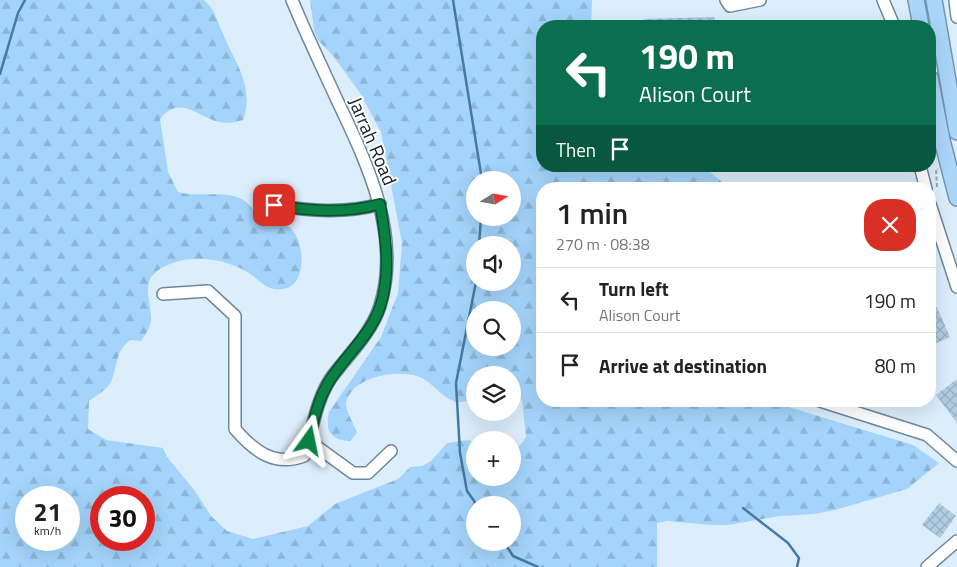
<!DOCTYPE html>
<meta charset="utf-8">
<style>
:root{--surface:#fff;--page:#f2f2f2;--text:#222;--muted:#767676;--line:#e0e0e0}
body{margin:0;font-family:"Titillium Web",sans-serif;background:var(--page);color:var(--text);height:100vh;display:flex;flex-direction:column;font-size:19px;white-space:nowrap}
*{box-sizing:border-box;margin:0}
p{font-size:16px;color:var(--muted)}
.icon{flex:none;width:28px;height:28px;fill:none;stroke:currentColor;stroke-width:2;stroke-linecap:round;stroke-linejoin:round}
.map{position:relative;flex:1;overflow:hidden}
.panel{position:absolute;left:536px;top:182px;width:400px;height:225px;display:flex;flex-direction:column;background:var(--surface);border-radius:20px;box-shadow:0 5px 20px #0002}
.panel>*{flex:none}
.guide{position:absolute;left:536px;top:20px;width:400px;height:152px;border-radius:20px;box-shadow:0 5px 20px #0002;background:#0b6e4f;color:#fff;overflow:hidden}
.needle{width:32px;rotate:79deg}
.tools{position:absolute;left:466px;top:171px;display:grid;gap:10px}
.tools a{display:grid;place-items:center;width:55px;height:55px;border-radius:50%;background:var(--surface);box-shadow:0 5px 20px #0002;font-size:25px}
.speed{position:absolute;left:15px;top:486px;display:flex;gap:10px;font-size:25px;font-weight:700;text-align:center}
.speed>*{display:grid;place-content:center;width:65px;height:65px;border-radius:50%;background:var(--surface);box-shadow:0 5px 20px #0002;line-height:1}
.speed small{font-size:12px;font-weight:400}
.speed .limit{border:8px solid #d22;background:#fff;color:#111}
.pin{position:absolute;display:grid;place-items:center;width:42px;height:42px;color:#fff;margin:-21px;border-radius:10px;box-shadow:0 2px 8px #0006}
.me{position:absolute;width:55px;margin:-28px;rotate:12deg;stroke-linejoin:round;filter:drop-shadow(0 0 4px #0008)}
.turn{display:flex;align-items:center;gap:18px;height:105px;padding:0 20px;font-size:22px}
.turn .icon{width:65px;height:65px;stroke-width:2.5}
.turn b{display:block;font-size:35px;line-height:42px}
.then{display:flex;align-items:center;height:48px;padding:0 20px;background:#0003;gap:10px;font-size:19px}
.round{display:grid;place-items:center;flex:none;width:52px;height:52px;border-radius:20px;background:var(--page)}
.headline{display:flex;align-items:center;justify-content:space-between;height:85px;padding:0 20px}
h1{font-size:30px;font-weight:600;line-height:38px}
ul{padding:0;list-style:none}
li{display:flex;align-items:center;gap:15px;height:65px;padding:0 20px;border-top:1px solid var(--line)}
li div{flex:1}
li b{display:block;font-size:19px}
li em{font-style:normal}
.map>svg:first-child{display:block}
.forest{fill:url(#forest-firs);fill-rule:evenodd}
.lines{fill:none;stroke-linecap:round;stroke-linejoin:round}
.stream{stroke:#467aa0;stroke-width:2.5}
.building{fill:url(#building-cross-hatch)}
.minor-casing{stroke:#6d879c;stroke-width:14}
.highway-casing{stroke:#7595af;stroke-width:18}
.path{stroke:#94a2ae;stroke-width:2;stroke-dasharray:4 2.5;stroke-linecap:butt}
.minor{stroke:#fff;stroke-width:11}
.highway{stroke:#aad6fa;stroke-width:15}
.route-casing{stroke:#07532c;stroke-width:12}
.route{stroke:#0b8043;stroke-width:9}
.labels{text-anchor:middle;stroke-width:4;stroke-linejoin:round;paint-order:stroke}
.street-label{font-size:19px;fill:#121d25;stroke:#fff}
</style>
<div class="map">
<svg width="957" height="567" viewBox="0 0 957 567">
<defs>
<pattern id="forest-firs" width="22" height="20" patternUnits="userSpaceOnUse" patternTransform="scale(1.25)"><rect width="22" height="20" fill="#a4d4fb"/><path d="M5 1l3.5 6h-7zM16 11l3.5 6h-7z" fill="#8cb6d7"/></pattern>
<pattern id="building-cross-hatch" width="8" height="8" patternUnits="userSpaceOnUse" patternTransform="scale(1.25)"><rect width="8" height="8" fill="#b1cde3"/><path d="M0 0l8 8M0 8l8-8" fill="none" stroke="#97b0c3"/></pattern>
</defs>
<rect width="100%" height="100%" fill="#dcedfb"/>
<!-- forest -->
<path class="forest" d="M0,0H204C215,9 217,21 223,34C235,63 255,87 243,120C235,122 229,124 220,122C199,119 181,93 160,119L168,172L178,192C206,200 244,182 256,217C268,224 281,222 288,226C305,237 309,286 283,289C266,292 260,279 247,272C223,257 185,253 160,269C139,282 152,302 151,321C150,328 145,335 141,341L130,340C114,354 119,362 112,379C109,389 97,395 89,401L88,429L106,440L163,448L167,457L195,491L211,516L227,531L253,539L308,526L335,504L398,479L410,467L422,466L431,461L447,443L468,440L475,442V478H512L513,455L526,437L522,400L513,389L512,375H475C475,385 478,397 467,401C446,408 435,381 417,376C395,370 354,376 346,402C344,409 355,425 357,433L350,441C330,440 325,430 329,412L381,337L398,293L402,243L381,132L360,93L334,57L318,40L314,30L310,0H592L591,26H542V166H702L721,181L726,189H542V401H769L913,445L939,463L907,489L835,510L814,514L780,516L728,525H711L668,521L657,523V567H0ZM475,180H512V218H475ZM475,245H512V282H475ZM475,310H512V348H475ZM26,498H69V540H26ZM101,498H144V540H101ZM475,505H512V542H475Z"/>
<g class="lines">
<!-- stream -->
<path class="stream" d="M453,0L482,180
M0,74L18,13L25,0
M479,245L481,218
M476,282L456,383L460,453L467,491L477,505
M743,508L788,543L799,558L797,567
M504,542L513,556L538,567"/>
</g>
<!-- building -->
<path class="building" d="M715,17V26H644V19Z
M937,307L950,337L930,346V310Z
M957,379V423L936,395Z
M939,503L956,516L940,538L922,525Z"/>
<g class="lines">
<defs>
<path id="minor" d="M726,0L730,6L760,0
M883,0L894,26
M955,0L957,17
M920,166L926,189
M930,204L957,287
M274,205C309,211 345,214 380,204
M163,294L208,291L235,316V429C254,451 274,467 304,456C313,430 315,402 331,378C348,355 371,334 380,306C402,235 367,163 337,100C322,67 306,34 292,0
M820,401L927,435L957,461
M309,441L353,473H368L391,451
M927,567L957,541"/>
<path id="highway" d="M916,0L921,26
M934,0L957,132
M930,78L942,140L957,198"/>
</defs>
<!-- minor casing -->
<use href="#minor" class="minor-casing"/>
<!-- highway casing -->
<use href="#highway" class="highway-casing"/>
<!-- path -->
<path class="path" d="M937,187L936,169H938"/>
<!-- minor -->
<use href="#minor" class="minor"/>
<!-- highway -->
<use href="#highway" class="highway"/>
</g>
<g class="lines">
<defs>
<path id="route" d="M274,205C309,211 345,214 380,204C386,238 391,274 380,307C370,336 346,355 330,380C318,399 314,419 309,441"/>
</defs>
<!-- route casing -->
<use href="#route" class="route-casing"/>
<!-- route -->
<use href="#route" class="route"/>
</g>
<g class="labels">
<!-- street labels -->
<g class="street-label">
<text transform="translate(373 141) rotate(67)" y="7">Jarrah Road</text>
</g>
</g>
</svg>
<div class="tools">
<a><svg class="needle" viewBox="-14 -14 28 28"><path d="M0-13l5 13h-10z" fill="#e53935"/><path d="M0 13l5-13h-10z" fill="#767676"/></svg></a>
<a><svg class="icon" aria-label="sound" viewBox="0 0 24 24"><path d="M4 9h4l5-4v14l-5-4H4zM17 9q2 3 0 6"/></svg></a>
<a><svg class="icon" aria-label="search" viewBox="0 0 24 24"><circle cx="10" cy="10" r="6"/><path d="M15 15l6 6"/></svg></a>
<a><svg class="icon" aria-label="layers" viewBox="0 0 24 24"><path d="M12 4l9 5-9 5-9-5zM3 14l9 5 9-5"/></svg></a>
<a>+</a>
<a>−</a>
</div>
<div class="speed"><div>21<small>km/h</small></div><div class="limit">30</div></div>
<div class="pin" style="left:274px;top:205px;background:#d93025"><svg class="icon" aria-label="arrive" viewBox="0 0 24 24"><path d="M6 21V4h12l-3 4 3 4H6"/></svg></div>
<svg class="me" style="left:309px;top:441px" viewBox="-20 -20 40 40"><path d="M0-17L14 15 0 8-14 15z" fill="#0b8043" stroke="#fff" stroke-width="4"/></svg>
<div class="guide">
<div class="turn"><svg class="icon" aria-label="left" viewBox="0 0 24 24"><path d="M17 20v-9H6M10 6l-5 5 5 5"/></svg><div><b>190 m</b>Alison Court</div></div>
<div class="then">Then<svg class="icon" aria-label="arrive" viewBox="0 0 24 24"><path d="M6 21V4h12l-3 4 3 4H6"/></svg></div>
</div>
<section class="panel">
<div class="headline"><div><h1>1 min</h1><p>270 m · 08:38</p></div><a class="round" style="background:#d93025;color:#fff"><svg class="icon" aria-label="close" viewBox="0 0 24 24"><path d="M6 6l12 12M18 6L6 18"/></svg></a></div>
<ul>
<li><svg class="icon" aria-label="left" viewBox="0 0 24 24"><path d="M17 20v-9H6M10 6l-5 5 5 5"/></svg><div><b>Turn left</b><p>Alison Court</p></div><em>190 m</em></li>
<li><svg class="icon" aria-label="arrive" viewBox="0 0 24 24"><path d="M6 21V4h12l-3 4 3 4H6"/></svg><div><b>Arrive at destination</b></div><em>80 m</em></li>
</ul>
</section>
</div>
